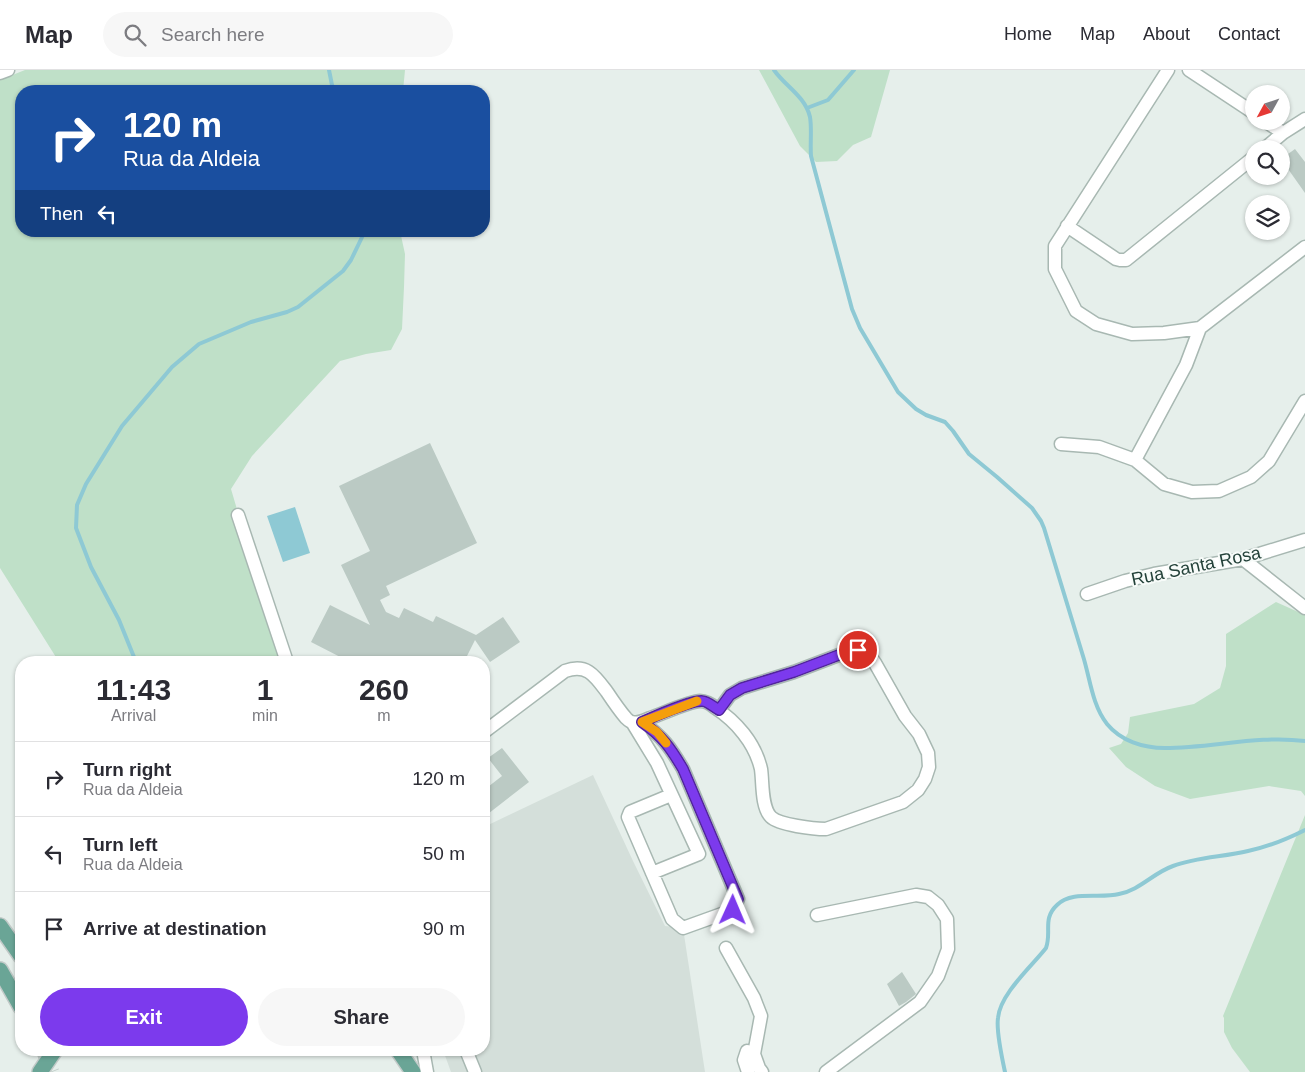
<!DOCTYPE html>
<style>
:root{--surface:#fff;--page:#f7f7f7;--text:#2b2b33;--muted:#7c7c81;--line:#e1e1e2;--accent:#7c3aed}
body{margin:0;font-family:Helvetica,sans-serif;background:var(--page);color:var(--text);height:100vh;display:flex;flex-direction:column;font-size:19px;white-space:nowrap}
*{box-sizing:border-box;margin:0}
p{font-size:16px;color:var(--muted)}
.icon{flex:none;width:28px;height:28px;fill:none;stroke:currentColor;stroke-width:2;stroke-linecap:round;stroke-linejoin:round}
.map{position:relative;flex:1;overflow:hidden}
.details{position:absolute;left:15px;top:586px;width:475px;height:400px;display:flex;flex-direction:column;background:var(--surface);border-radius:20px;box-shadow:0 1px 4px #0004}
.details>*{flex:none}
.banner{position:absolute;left:15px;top:15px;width:475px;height:152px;border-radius:20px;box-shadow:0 1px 4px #0004;background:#1a4fa0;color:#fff;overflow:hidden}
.needle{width:32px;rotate:230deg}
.controls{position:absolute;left:1245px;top:15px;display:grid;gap:10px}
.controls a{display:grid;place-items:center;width:45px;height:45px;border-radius:50%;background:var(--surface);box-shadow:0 1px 4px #0004;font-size:25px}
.pin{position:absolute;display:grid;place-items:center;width:42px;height:42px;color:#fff;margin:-21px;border:2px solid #fff;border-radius:50%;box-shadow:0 1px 5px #0007}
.me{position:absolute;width:55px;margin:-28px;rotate:1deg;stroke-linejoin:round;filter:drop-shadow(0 0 4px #0008)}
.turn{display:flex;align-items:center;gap:18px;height:105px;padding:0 25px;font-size:22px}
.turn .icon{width:65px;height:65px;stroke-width:2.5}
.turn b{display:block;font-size:35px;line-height:42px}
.then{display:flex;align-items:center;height:48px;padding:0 25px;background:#0003;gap:10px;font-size:19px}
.eta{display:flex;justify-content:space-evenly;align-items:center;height:85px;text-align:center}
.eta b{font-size:30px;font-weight:600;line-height:35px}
.cta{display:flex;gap:10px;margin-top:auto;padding:10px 25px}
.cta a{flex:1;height:58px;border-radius:30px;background:var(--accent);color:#fff;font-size:20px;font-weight:600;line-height:58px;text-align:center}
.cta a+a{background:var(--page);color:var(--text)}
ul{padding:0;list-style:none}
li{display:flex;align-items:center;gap:15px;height:75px;padding:0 25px;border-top:1px solid var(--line)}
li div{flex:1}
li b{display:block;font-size:19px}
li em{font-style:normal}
header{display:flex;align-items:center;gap:30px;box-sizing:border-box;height:70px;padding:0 25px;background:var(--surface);border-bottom:1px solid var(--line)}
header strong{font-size:24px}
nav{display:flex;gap:28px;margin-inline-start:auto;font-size:18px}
.search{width:350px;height:45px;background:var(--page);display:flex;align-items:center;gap:12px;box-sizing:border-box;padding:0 18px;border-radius:28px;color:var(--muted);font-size:19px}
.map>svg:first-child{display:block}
.built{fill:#d4dfda}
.green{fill:#bfe0c8}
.water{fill:#8ec9d4}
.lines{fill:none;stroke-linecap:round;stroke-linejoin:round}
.stream{stroke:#8ec9d4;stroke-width:4}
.building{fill:#bbcac4}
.major-tunnel{stroke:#bfccc8;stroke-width:15;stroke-dasharray:15 8;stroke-linecap:butt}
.minor-casing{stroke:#a8b8b2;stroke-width:15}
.major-casing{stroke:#c2cac8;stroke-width:18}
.minor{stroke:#fff;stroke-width:12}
.major{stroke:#6aa596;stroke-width:15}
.route-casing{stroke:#51269a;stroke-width:12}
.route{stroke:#7c3aed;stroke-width:9}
.slow{stroke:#f59e0b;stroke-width:9}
.labels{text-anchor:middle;stroke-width:4;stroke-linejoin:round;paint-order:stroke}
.street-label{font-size:18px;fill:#24423a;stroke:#f7fbf9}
</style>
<header>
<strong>Map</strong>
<div class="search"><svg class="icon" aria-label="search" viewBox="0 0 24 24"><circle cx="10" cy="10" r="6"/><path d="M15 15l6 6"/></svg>Search here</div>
<nav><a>Home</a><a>Map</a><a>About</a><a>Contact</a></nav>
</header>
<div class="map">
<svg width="1305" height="1002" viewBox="0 0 1305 1002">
<rect width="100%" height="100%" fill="#e6efeb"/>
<!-- built -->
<path class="built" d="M593,705L633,791L665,856L683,858L705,1002H451L443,980H484V757Z"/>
<!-- green -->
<path class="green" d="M25,0H405L403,21H21V161H400L405,184L404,217L402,259L391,280L366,284L340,291L252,386L231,419L282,592H59L0,498V10Z
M759,0H890L871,67L853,75L837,91L816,92L800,76Z
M1276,532L1305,545V726L1301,721L1269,716L1190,729L1155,716L1126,697L1109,678L1121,674L1128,663L1130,647L1194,634L1220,618L1226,596V564Z
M1305,745V1002H1250L1232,978L1224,962V948L1223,946Z"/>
<!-- water -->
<path class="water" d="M295,437L310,483L283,492L267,446Z"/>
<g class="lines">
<!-- stream -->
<path class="stream" d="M329,0L332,15L335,21
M774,0C785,16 805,26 810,47C812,59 810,73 811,86L852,239L860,258L898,322L916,339L926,345L945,352L953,361L969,384L997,407L1032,438L1041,451L1044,458C1057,501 1070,543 1083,586C1090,608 1092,635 1107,654C1121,671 1143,678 1165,678C1212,678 1258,665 1305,671
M807,38L828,30L854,0
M136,592L119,550L91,497L76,458L77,435L86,414L122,356L172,297L199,274L251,252L287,242L298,237L343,201L351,190L365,161
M1005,1002C1002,988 996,961 998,948C1000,924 1032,896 1046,878C1052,862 1042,849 1057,835C1072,820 1100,829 1119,824C1140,820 1153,803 1173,796C1197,787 1223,787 1248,781C1268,777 1287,769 1305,760"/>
</g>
<!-- building -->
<path class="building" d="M1295,79L1305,92V123L1281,89Z
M430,373L477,473L386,516L390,525L380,530L386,542L399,548L404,538L433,552L436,546L476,565L503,547L520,572L490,592L475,570L464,592H350L311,572L330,535L370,555L341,495L370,481L339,416Z
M502,678L529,712L484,747V720L502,706L488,688Z
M902,902L916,924L906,932L899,936L887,914Z"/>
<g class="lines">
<!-- major-tunnel -->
<path class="major-tunnel" d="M43,980L52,1002"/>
<defs>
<path id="minor" d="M1168,0L1055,176V199L1076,241L1096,254L1132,264L1164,263L1200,258L1305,177
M1189,0L1254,43
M0,3L8,0
M1265,51L1283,63
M1264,79L1283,63L1305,49
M1067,156L1116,189L1120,190H1126L1254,87
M1061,374L1099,377L1135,390L1164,414L1192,422L1219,421L1251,407L1269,391L1305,331
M1135,390L1186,295L1200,258
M238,445L287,592
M1243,489L1305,538
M1087,524L1125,511L1154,504L1243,489L1305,470
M632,652L657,693L699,784L652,803
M642,652C663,667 670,677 683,699L738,829L733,840L683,858L672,849L628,747L630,742L671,725
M484,662L565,601C587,593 595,606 607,622C613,631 619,640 626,648C628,650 630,652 632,652C638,654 645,650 650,648C662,644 690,631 700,631C705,631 711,634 714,637C736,651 755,673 761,699C763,712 761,737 771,747C779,755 814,759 826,759L903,732L918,720L925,709L929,697L928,683L919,664L905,646L875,593L868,583L858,580L844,583L794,602L742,618L730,625L719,640
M817,845L916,825L928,827L938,835L947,849L948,879L938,906L920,932L826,1002
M726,878L754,928L761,946L754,984L759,998L762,1002
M423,980L427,1002
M466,980L475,1002
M747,981L744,990L748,1002"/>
<path id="major" d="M0,856L21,886
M0,900L21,937
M398,980L413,1002
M40,1002L55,980"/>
</defs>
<!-- minor casing -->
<use href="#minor" class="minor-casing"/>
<!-- major casing -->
<use href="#major" class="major-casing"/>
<!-- minor -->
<use href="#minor" class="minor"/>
<!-- major -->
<use href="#major" class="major"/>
</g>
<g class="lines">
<defs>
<path id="route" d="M733,840L738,829L683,699C670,677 663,667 642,652C653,647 692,630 702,631C707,631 714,637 719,640L730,625L742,618L794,602L844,583L858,580"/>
</defs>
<!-- route casing -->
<use href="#route" class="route-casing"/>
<!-- route -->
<use href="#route" class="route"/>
<!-- slow -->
<path class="slow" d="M666,673L657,662L642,652L697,631"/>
</g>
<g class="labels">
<!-- street labels -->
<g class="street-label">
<text transform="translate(1196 496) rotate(-12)" y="6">Rua Santa Rosa</text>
</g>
</g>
</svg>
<div class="controls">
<a><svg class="needle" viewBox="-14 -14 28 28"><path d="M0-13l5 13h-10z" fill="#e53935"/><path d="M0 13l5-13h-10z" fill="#7c7c81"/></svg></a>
<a><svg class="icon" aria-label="search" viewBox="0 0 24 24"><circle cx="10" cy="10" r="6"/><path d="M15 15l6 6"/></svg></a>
<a><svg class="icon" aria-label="layers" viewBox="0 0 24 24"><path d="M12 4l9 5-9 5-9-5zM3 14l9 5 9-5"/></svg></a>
</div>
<div class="pin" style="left:858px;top:580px;background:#d93025"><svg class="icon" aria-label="arrive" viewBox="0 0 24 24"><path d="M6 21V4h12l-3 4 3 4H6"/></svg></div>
<svg class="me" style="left:733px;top:840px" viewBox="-20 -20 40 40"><path d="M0-17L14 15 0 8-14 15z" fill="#7c3aed" stroke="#fff" stroke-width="4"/></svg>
<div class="banner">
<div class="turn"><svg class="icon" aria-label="right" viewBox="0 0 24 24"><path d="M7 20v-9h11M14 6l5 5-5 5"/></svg><div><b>120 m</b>Rua da Aldeia</div></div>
<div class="then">Then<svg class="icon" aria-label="left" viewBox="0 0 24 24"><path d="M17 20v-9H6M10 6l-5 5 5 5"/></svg></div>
</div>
<section class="details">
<div class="eta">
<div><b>11:43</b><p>Arrival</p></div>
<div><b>1</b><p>min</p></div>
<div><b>260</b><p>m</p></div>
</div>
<ul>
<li><svg class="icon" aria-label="right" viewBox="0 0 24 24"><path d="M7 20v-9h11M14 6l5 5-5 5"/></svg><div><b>Turn right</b><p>Rua da Aldeia</p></div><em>120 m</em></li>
<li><svg class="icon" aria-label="left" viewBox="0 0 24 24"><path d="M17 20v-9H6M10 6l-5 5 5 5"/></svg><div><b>Turn left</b><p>Rua da Aldeia</p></div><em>50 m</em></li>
<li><svg class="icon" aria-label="arrive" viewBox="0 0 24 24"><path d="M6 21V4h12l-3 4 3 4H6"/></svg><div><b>Arrive at destination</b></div><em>90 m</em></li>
</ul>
<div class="cta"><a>Exit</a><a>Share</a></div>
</section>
</div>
